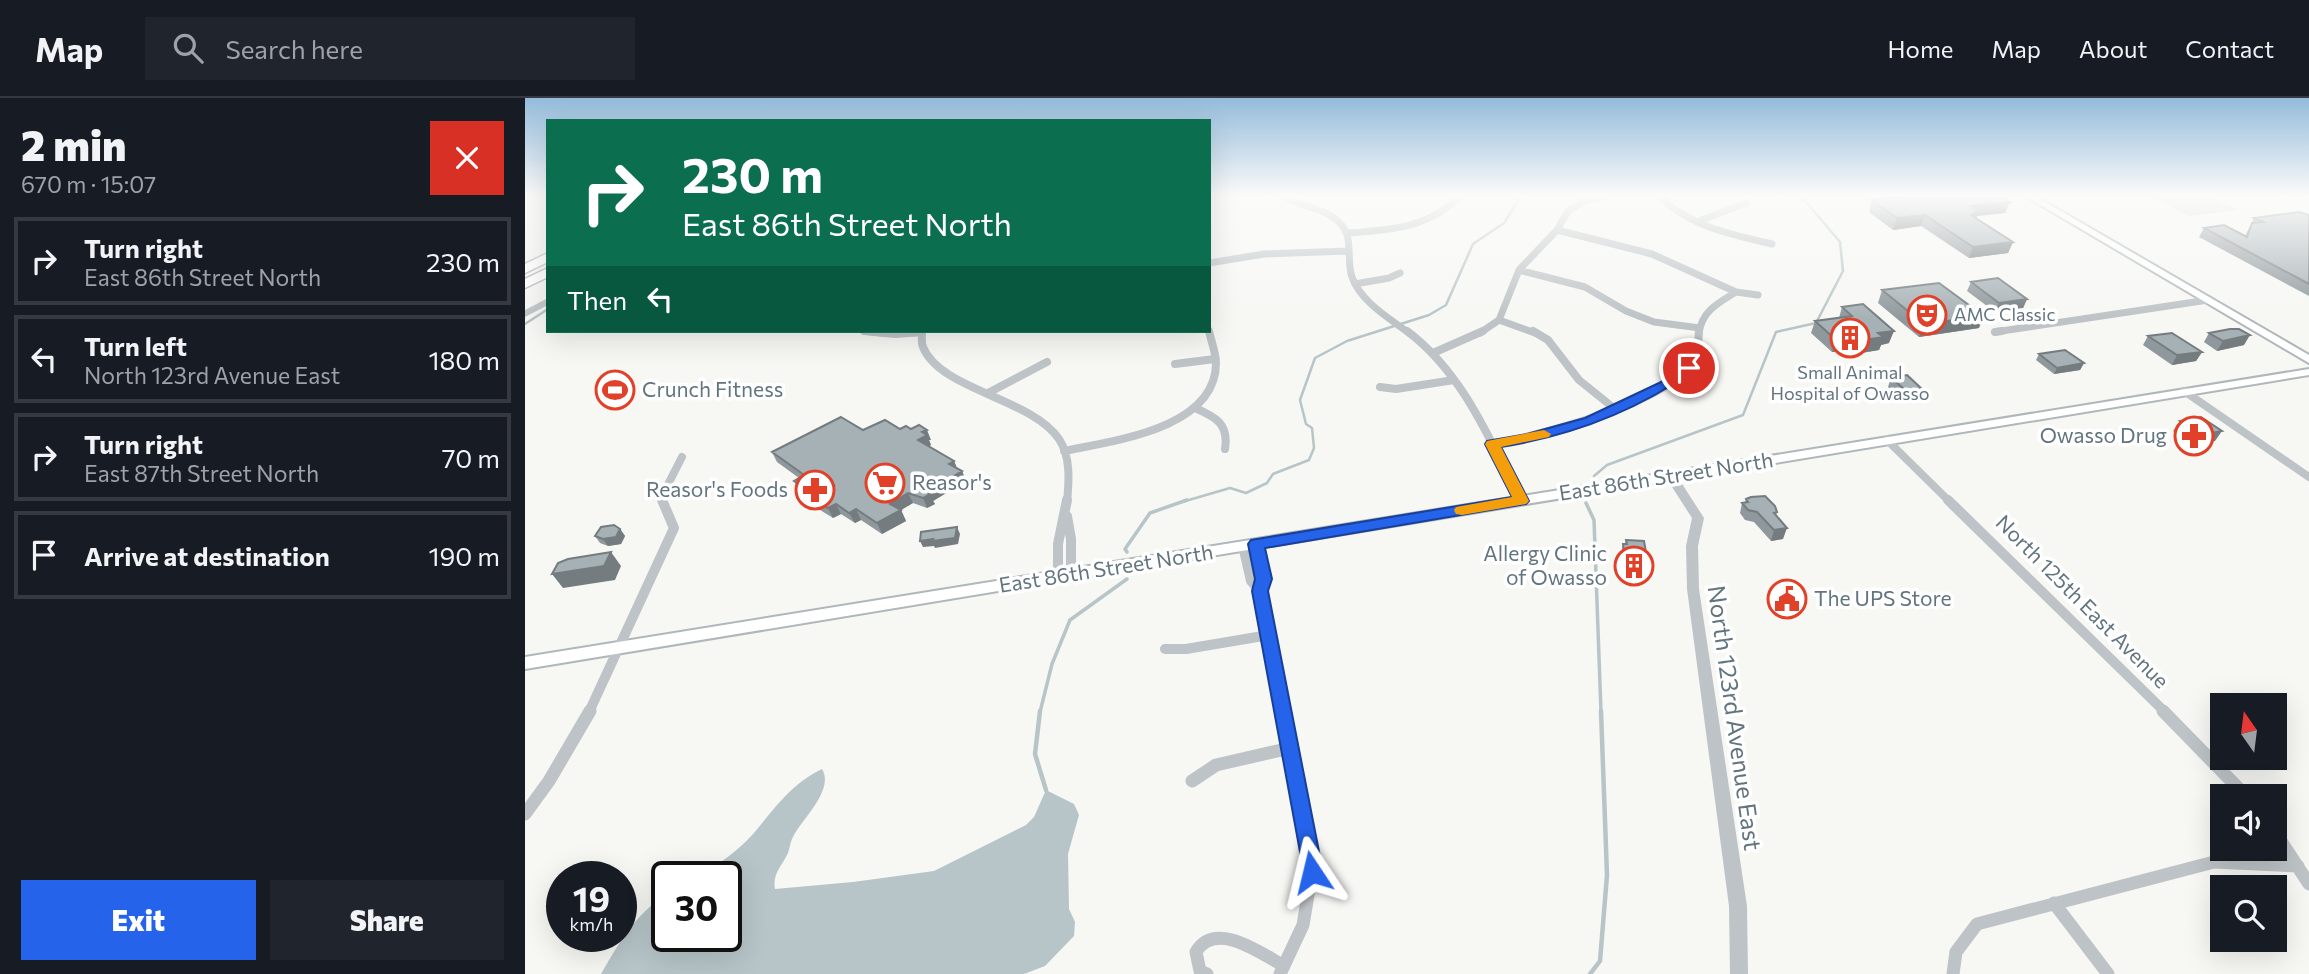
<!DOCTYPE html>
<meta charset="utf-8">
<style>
:root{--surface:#171b24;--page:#20242c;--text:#f1f3f6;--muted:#9ea1a6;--line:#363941;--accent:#2563eb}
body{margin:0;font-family:Commissioner,sans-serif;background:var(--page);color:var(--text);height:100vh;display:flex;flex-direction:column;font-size:26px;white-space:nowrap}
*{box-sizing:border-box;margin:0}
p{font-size:23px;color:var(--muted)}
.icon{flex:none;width:38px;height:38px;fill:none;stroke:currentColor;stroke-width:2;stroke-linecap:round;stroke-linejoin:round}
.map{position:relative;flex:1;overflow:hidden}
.drawer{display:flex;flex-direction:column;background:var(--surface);width:525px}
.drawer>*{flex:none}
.hud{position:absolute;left:21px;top:21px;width:665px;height:214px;border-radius:0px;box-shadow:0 7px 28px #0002;background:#0b6e4f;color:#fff;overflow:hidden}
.needle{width:46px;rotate:346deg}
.buttons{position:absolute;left:1685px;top:595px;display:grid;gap:14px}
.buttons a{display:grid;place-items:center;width:77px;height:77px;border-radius:0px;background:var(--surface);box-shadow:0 7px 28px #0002;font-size:35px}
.speed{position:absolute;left:21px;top:763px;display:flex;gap:14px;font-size:35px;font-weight:700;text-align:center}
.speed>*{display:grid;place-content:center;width:91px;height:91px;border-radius:50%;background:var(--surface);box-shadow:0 7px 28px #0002;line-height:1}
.speed small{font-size:18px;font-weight:400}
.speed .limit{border:4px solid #111;border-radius:10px;background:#fff;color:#111}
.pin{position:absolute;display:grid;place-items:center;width:60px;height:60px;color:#fff;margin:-30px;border:4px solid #fff;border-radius:50%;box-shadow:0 2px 7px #0007}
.me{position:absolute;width:77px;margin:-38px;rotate:350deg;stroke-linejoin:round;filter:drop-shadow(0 0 5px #0008)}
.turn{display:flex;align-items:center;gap:24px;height:147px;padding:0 21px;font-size:32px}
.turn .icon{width:91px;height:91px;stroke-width:2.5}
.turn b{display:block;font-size:49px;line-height:60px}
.then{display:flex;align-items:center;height:66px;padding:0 21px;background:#0003;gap:14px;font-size:26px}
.round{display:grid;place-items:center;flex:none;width:74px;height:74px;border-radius:0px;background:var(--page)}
.summary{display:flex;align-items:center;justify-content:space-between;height:119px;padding:0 21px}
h1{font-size:42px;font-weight:800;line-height:52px}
.button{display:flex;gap:14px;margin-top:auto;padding:14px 21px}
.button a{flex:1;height:80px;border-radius:0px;background:var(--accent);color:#fff;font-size:28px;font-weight:800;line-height:80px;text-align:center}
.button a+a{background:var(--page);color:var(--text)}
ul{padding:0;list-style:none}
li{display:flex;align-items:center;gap:21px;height:88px;margin:0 14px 10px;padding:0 7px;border:4px solid var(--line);border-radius:0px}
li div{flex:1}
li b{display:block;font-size:26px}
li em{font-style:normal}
header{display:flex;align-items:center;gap:42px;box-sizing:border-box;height:98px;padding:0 35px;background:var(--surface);border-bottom:2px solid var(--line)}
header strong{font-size:33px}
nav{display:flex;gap:38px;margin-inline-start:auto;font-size:24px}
.search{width:490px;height:63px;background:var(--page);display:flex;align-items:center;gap:18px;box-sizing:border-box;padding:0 24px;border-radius:0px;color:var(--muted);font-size:26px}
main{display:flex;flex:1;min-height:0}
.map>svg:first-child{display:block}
.green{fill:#d7dcd3}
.water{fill:#b7c5c8}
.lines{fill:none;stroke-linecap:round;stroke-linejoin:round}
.stream-far2{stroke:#b7c5c8;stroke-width:2.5}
.stream-far1{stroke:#b7c5c8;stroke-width:3.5}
.stream{stroke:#b7c5c8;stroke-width:4.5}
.secondary-casing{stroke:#b0b7ba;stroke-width:4}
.motorway-casing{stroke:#b1b6b9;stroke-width:3}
.minor-far3{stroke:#bdc3c6;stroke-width:7}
.minor-far2{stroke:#bdc3c6;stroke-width:8}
.minor-far1{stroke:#bdc3c6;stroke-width:10}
.minor{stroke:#bdc3c6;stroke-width:13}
.tertiary{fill:#bdc3c6;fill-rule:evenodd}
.secondary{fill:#fff;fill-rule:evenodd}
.motorway{fill:#fff;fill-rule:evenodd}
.wall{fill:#8f989c}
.shaded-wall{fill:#747c7f}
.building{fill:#a6b1b5;stroke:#747c7f;stroke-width:2}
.route{fill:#2563eb;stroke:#184099;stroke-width:2}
.slow{fill:#f59e0b}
.labels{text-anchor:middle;stroke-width:7;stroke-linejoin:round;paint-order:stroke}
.far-poi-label{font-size:18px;fill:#62757e;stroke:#fff;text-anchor:start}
.poi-label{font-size:21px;fill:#62757e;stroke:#fff;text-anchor:start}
.street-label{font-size:21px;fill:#62757e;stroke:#fff}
.near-street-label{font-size:24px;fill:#62757e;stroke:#fff}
</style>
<header>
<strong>Map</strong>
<div class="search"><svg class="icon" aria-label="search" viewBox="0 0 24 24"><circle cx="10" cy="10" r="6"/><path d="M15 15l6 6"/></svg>Search here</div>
<nav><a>Home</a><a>Map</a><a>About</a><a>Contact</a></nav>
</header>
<main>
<section class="drawer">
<div class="summary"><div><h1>2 min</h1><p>670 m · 15:07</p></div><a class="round" style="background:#d93025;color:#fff"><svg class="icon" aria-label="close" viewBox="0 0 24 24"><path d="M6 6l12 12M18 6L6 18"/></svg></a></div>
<ul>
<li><svg class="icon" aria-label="right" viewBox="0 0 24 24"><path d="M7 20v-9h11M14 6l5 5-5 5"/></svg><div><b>Turn right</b><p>East 86th Street North</p></div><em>230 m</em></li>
<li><svg class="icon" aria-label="left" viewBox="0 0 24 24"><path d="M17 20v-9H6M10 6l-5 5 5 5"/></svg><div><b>Turn left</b><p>North 123rd Avenue East</p></div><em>180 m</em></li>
<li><svg class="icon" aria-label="right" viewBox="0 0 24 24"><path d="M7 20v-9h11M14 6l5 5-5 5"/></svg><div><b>Turn right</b><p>East 87th Street North</p></div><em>70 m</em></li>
<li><svg class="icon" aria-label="arrive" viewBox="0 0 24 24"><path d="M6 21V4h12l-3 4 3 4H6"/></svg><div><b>Arrive at destination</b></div><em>190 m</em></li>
</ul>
<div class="button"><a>Exit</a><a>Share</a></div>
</section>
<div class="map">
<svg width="1784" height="876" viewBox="0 0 1784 876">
<rect width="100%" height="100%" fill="#f7f7f4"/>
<!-- green -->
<path class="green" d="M1625,98H1684L1713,112L1664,118Z"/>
<!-- water -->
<path class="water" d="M297,671C310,692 276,722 268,739C265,744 265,750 263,755C257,768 247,776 250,791L328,784L409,773L501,727L509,719L521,692L549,706L554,717L543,756L544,811L550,824L549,838L520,868L499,876H76C94,845 111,815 142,796V838H201V779H172C192,768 214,752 229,735C250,710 266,686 297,671Z"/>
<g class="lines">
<!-- stream-far2 -->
<path class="stream-far2" d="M0,226L23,211
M1069,378L1082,367L1218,317L1251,234L1291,225L1318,173L1315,144L1276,98
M657,404L705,390L721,395L742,385L748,376L784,362L789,350L787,330L781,326L775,302L790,260L822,243L904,217L921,207L948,146L979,125L996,98"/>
<!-- stream-far1 -->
<path class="stream-far1" d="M1061,405L1069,422L1076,614
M602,454L600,451L625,415L662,402
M515,614L527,566L545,522L602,481"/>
<!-- stream -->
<path class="stream" d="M515,613L510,656L521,692
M1065,876L1075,863L1082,777L1076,613"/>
<defs>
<path id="secondary" d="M1500,98H1510L1784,257V265Z
M1784,271V277L0,571V559Z"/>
<path id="motorway" d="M23,155V164L0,175V166Z
M23,170V179L0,190V181Z"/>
</defs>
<!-- secondary casing -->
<use href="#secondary" class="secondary-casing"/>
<!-- motorway casing -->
<use href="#motorway" class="motorway-casing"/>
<!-- minor-far3 -->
<path class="minor-far3" d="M758,98C776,109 802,110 816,126C829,141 821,162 827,179C835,203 864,220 884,235
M1134,98C1164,128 1207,137 1247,146
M1174,123L1221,105
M1032,132L1127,156L1211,194L1233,197
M822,135C865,132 904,130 935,98
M684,165L739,156L823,153
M994,172L1060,189L1101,213L1129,224L1175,230
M830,186L864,180L875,175
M974,222L1010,235
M339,233L356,235
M1470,234L1683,202
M388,235L397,234
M955,235L974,222L994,172L1032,132L1043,113L1059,103L1082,98
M1174,235C1177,213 1193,205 1211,194"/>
<!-- minor-far2 -->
<path class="minor-far2" d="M339,233L370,236L397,234
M397,233C397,238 396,245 398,249C415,292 506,300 534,341C546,359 544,383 542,404
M882,233C938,275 965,342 996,403
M1008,233L1023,242L1054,282L1090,311
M1470,234L1477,233
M908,255L958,233
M650,266L690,261
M855,289L871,291L929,282
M1659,293L1784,379
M463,295L522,264
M670,310C691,319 704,326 700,351
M1362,342L1425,404
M967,346C1013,338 1138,305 1165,268C1173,258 1173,246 1174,233
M539,353C587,343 691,331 691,265C691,255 686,243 684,233
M138,404L136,400L157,359"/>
<!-- minor-far1 -->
<path class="minor-far1" d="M1423,402L1640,614
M542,418L546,441V477
M732,446L738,481L735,493L758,614
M718,448L726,483L735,493
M533,479V446L542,402
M640,551H661L744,537
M64,614L149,430L137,402"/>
<!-- minor -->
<path class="minor" d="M1638,613L1721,698
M667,683L691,667L765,650
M0,716L24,683L65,613
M1750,734L1784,786
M1529,805L1583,876
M682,876L675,873L671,854C690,821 737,856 759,868
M755,876L778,827L787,773L757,613
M1428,876L1431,854L1452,826L1689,764L1773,768"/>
<!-- tertiary -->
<path class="tertiary" d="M23,200V207L0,219V212Z
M1146,374L1150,375L1179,420L1173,448L1174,491L1222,808L1223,876H1205L1204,808L1162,491L1161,448L1167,420L1140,378Z"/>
<!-- secondary -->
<use href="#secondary" class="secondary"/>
<!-- motorway -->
<use href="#motorway" class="motorway"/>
</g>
<!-- wall -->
<path class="wall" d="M1354,98H1475L1485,104L1480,115L1452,118L1451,120L1488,144L1483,155L1444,160L1396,128L1368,132L1344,114L1347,102L1358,101Z
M1784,117V198L1674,139L1679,130L1720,138L1729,120Z
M1446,184L1502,201L1498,210L1470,214L1442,193Z
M1357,192L1454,230L1394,239L1353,205Z
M1317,209L1364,245L1356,247L1354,252L1336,255L1332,251L1307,254L1286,235L1290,223L1314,220Z
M1684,235L1719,247L1692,253L1679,244Z
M1623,238L1677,254L1671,263L1647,267L1618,247Z
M1514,256L1559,265L1555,272L1529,276L1511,262Z
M1366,280L1396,294L1392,303L1380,305L1363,289Z
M1655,323L1690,343L1668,347L1648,333Z
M375,331L406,342H404L406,347L404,348L429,363L432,370L437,373L441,383L408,403L410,406L402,410L388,405L376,412L381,423L357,436L336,422L330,425L316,416L308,420L292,410L287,399L289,398H283L275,393L269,383L274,380L252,364L247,354L338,332Z
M1221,401L1252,414L1251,417L1258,441L1246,443L1229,424L1220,422L1215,415L1217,405H1220Z
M95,431L100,438L96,446L83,448L75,445L70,438Z
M1101,442L1124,471L1121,481L1099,480L1096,456L1098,446H1100Z"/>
<!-- shaded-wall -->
<path class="shaded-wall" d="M1485,104L1480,115L1452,118L1450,125L1441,128L1445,108Z
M1400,117L1396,128L1368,132L1372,120Z
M1488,144L1483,155L1444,160L1448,149Z
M1502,201L1498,210L1470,214L1474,205Z
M1459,218L1454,230L1394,239L1399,226Z
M1369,233L1364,245L1356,247L1354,252L1336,255L1340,242L1353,235Z
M1725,237L1719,247L1692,253L1698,243Z
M1336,238L1332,251L1307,254L1311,242Z
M1677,254L1671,263L1647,267L1652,257Z
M1559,265L1555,272L1529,276L1532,270Z
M1393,291H1397L1392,303L1380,305L1384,295Z
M402,332L406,342H404L406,347L397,352L393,342L397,334Z
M1697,333L1690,343L1668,347L1675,337Z
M429,363L433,373L424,366Z
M437,373L441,383L408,403L410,406L402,410L398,400L402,394Z
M383,395L388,405L369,416L365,406Z
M311,406L316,416L308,420L303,410Z
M331,411L336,422L330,425L324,415Z
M376,412L381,423L357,436L352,425Z
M432,429L435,436L433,446L410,450L409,448L398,449L395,443L408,441Z
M1262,430L1258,441L1246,443L1249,432Z
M95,431L100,438L96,446L83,448L78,441Z
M86,454L96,468L90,482L38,490L27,476Z"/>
<!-- building -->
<path class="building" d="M1373,98H1475L1485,104L1445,108L1454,113L1446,117L1488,144L1448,149L1400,117L1372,120L1347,102L1375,99Z
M1774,114L1784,117V186L1679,130L1699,127L1722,139L1727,125L1738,124L1729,120Z
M1473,180L1502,201L1474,205L1446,184Z
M1414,185L1459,218L1399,226L1357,192Z
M1338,206L1369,233L1353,235L1358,239L1340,242L1336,238L1311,242L1290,223L1327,218L1317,209Z
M1705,231H1714L1725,237L1698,243L1684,235Z
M1647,235L1677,254L1652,257L1623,238Z
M1540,252L1559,265L1532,270L1514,256Z
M1382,277L1397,291H1393L1396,294L1384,295L1366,280Z
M316,319L338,332L360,322L375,331L381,328L386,331L394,327L402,332L397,334L402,337L393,342L429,363L424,366L437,373L402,394L405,396L398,400L383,395L365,406L376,412L352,425L331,411L324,415L311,406L303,410L287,399L310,387L277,388L269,383L279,377L247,354Z
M1676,319L1697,333L1675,337L1655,323Z
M1240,398L1250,408L1252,414L1249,415L1262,430L1249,432L1232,414L1223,412L1217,405L1223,404L1221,401L1226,399Z
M89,427L95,431L91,439L78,441L70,438L76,429Z
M432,429L430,440L407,443L408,441L395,443L396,434Z
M1101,442L1119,443L1124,471L1101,469L1098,446H1102Z
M86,454L79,468L27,476L33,465L43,461Z"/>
<!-- sky -->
<linearGradient id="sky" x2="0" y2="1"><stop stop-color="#94bbdb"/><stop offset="0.44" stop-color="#fbfbfa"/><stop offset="1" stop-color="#fbfbfa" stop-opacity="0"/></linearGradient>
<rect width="1784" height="221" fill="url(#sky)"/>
<!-- route -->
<path class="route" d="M1164,266L1170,270L1168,273C1111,313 1045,338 976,349L1004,403L1001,406L740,450L747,481L743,493L798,774L795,781L787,784L780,781L727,493L730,481L723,446L726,442L987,399L960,346L962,343L1002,336L1060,320L1134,285Z"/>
<!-- slow -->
<path class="slow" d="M1019,332L1026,336L1024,339L976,349L1004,403L1001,406L937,417L931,416L929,412L931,409L987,399L960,346L962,343Z"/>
<!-- icons -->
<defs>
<symbol id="theatre-ring" viewBox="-11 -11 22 22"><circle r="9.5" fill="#fff" stroke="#e14129" stroke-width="1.5"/><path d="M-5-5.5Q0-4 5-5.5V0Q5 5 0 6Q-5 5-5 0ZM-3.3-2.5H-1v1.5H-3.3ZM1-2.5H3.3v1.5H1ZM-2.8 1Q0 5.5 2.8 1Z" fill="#e14129"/></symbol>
<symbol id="building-ring" viewBox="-11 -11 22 22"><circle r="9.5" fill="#fff" stroke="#e14129" stroke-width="1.5"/><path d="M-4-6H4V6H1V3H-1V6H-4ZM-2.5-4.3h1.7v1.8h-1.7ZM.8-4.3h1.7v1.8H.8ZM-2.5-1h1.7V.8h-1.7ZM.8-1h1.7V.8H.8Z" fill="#e14129"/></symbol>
<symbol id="stadium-ring" viewBox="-11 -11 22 22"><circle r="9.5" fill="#fff" stroke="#e14129" stroke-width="1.5"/><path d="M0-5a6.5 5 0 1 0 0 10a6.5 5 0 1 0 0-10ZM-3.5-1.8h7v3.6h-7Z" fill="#e14129"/></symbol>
<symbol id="pharmacy-ring" viewBox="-11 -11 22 22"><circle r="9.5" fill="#fff" stroke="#e14129" stroke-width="1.5"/><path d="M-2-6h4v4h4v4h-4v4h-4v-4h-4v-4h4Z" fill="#e14129"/></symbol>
<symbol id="supermarket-ring" viewBox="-11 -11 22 22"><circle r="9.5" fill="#fff" stroke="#e14129" stroke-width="1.5"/><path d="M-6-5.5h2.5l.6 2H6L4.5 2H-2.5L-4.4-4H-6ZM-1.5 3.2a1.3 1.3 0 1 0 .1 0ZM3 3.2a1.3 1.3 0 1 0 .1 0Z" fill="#e14129"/></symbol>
<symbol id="civic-ring" viewBox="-11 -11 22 22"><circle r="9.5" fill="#fff" stroke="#e14129" stroke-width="1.5"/><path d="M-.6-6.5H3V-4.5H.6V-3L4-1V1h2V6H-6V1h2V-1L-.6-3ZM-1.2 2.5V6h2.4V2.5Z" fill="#e14129"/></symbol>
</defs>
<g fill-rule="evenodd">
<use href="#theatre-ring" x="1380" y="195" width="44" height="44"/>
<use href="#building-ring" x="1303" y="218" width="44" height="44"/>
<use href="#stadium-ring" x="68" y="270" width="44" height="44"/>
<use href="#pharmacy-ring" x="1647" y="316" width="44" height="44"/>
<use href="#supermarket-ring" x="338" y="363" width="44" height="44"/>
<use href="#pharmacy-ring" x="268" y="370" width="44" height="44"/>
<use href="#building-ring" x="1087" y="446" width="44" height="44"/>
<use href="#civic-ring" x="1240" y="479" width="44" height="44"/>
</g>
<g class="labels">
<!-- far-poi labels -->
<g class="far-poi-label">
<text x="1429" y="223">AMC Classic</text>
<text x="1325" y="281" text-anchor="middle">Small Animal<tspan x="1325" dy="21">Hospital of Owasso</tspan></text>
</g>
<!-- poi labels -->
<g class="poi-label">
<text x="117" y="299">Crunch Fitness</text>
<text x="1642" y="345" text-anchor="end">Owasso Drug</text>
<text x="387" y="392">Reasor's</text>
<text x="263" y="399" text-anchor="end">Reasor's Foods</text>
<text x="1082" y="463" text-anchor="end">Allergy Clinic<tspan x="1082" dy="24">of Owasso</tspan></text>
<text x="1289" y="508">The UPS Store</text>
</g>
<!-- street labels -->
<g class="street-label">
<text transform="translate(1141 379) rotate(-9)" y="7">East 86th Street North</text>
<text transform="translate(581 471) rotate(-9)" y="7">East 86th Street North</text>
<text transform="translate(1557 504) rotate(45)" y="7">North 125th East Avenue</text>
</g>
<!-- near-street labels -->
<g class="near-street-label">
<text transform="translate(1209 620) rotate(82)" y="8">North 123rd Avenue East</text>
</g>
</g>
</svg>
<div class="buttons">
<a><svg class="needle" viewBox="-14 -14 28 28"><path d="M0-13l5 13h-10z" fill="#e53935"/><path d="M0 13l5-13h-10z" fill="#9ea1a6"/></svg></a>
<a><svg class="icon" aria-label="sound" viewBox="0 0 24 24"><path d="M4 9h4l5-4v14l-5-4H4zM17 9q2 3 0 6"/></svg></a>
<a><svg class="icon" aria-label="search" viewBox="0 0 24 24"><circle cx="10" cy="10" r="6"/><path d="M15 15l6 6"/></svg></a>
</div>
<div class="speed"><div>19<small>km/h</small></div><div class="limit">30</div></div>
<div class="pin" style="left:1164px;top:270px;background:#d93025"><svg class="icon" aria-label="arrive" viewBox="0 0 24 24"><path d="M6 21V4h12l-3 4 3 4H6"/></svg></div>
<svg class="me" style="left:787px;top:774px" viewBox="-20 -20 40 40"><path d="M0-17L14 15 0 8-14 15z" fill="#2563eb" stroke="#fff" stroke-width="4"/></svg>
<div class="hud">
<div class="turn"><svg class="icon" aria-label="right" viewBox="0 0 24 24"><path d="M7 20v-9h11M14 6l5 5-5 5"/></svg><div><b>230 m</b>East 86th Street North</div></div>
<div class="then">Then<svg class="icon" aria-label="left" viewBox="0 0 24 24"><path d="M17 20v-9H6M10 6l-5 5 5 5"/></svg></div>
</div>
</div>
</main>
